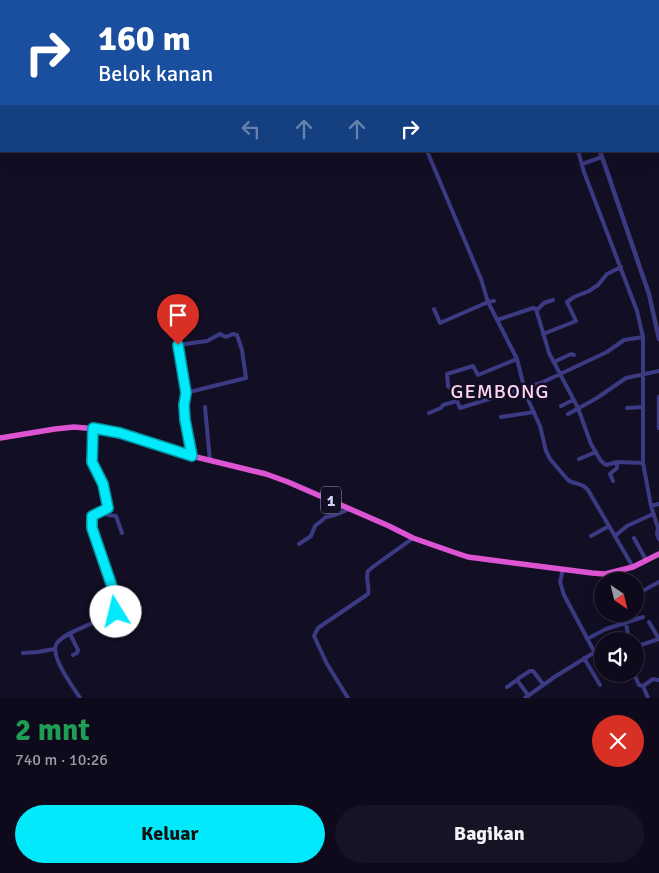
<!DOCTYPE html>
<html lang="id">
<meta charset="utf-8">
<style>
:root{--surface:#0e0a1b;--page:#171324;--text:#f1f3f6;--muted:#9b9aa3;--line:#2e2b3a;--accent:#02e9fb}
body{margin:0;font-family:Signika,sans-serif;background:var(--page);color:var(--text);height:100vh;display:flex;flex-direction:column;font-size:19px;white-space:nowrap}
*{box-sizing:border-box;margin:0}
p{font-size:16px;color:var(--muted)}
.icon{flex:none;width:28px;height:28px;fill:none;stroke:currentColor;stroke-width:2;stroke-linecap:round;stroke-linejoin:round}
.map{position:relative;height:698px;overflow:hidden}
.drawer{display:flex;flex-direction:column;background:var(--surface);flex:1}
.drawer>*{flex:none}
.guide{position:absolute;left:0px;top:0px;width:660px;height:152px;box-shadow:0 5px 20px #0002,0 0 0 1px var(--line);background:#1a4fa0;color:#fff;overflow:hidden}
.needle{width:32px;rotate:145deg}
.fabs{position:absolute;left:594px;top:572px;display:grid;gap:10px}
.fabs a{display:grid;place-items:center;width:50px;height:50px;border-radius:50%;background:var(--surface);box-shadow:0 5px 20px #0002,0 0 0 1px var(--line);font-size:25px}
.pin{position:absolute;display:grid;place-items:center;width:42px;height:42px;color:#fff;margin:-51px -21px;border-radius:50% 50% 50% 0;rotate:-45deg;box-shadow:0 0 5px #0007}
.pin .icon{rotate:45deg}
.me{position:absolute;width:55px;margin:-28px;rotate:351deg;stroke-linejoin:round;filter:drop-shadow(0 0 4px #0008)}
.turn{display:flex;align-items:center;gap:18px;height:105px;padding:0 15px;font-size:22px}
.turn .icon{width:65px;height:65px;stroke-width:2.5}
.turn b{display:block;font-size:35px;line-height:42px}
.lanes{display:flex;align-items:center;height:48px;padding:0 15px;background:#0003;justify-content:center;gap:25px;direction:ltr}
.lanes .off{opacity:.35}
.round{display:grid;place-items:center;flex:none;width:52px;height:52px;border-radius:26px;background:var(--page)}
.summary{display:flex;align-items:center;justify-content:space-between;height:85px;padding:0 15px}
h1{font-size:30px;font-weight:800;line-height:38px;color:#1e9e55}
.cta{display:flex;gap:10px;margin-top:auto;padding:10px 15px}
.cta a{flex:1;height:58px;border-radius:30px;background:var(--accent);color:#111;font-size:20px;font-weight:800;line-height:58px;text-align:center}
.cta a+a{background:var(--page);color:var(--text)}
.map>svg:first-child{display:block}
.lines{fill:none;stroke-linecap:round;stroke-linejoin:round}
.minor{stroke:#3b3a83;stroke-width:4}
.tertiary{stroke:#3b3a83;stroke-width:4.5}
.trunk{stroke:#dd54d2;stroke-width:5.5}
.route-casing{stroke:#0197a3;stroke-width:12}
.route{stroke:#02e9fb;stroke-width:9}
.labels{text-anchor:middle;stroke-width:5;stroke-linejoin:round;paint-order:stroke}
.shield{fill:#120e24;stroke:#9b97bd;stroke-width:1}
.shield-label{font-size:16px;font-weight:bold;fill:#d6d2ff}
.quarter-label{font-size:20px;letter-spacing:1px;fill:#ffd4f0;stroke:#120e24}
</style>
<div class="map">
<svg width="659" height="698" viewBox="0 0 659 698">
<rect width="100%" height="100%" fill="#120e24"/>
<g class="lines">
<!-- minor -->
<path class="minor" d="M525,0L526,1
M648,0L649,1
M498,1L499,0
M625,1L628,0
M427,151L481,279L488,302L517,359L526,395L540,426L546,451L550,459L568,480C575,485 582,482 588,490L633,567
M578,151L584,172L637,311L643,337V463L651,506L658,528L657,534L659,539
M582,164L602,157
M434,309L440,323L488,302L494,301
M537,310L544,303L553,300
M497,320L533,308L536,309L549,353L578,408L591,444L601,461L606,465L617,462L643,463
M543,334L576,321L567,302L574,297L589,291L598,285L607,274L621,267
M517,359L478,375L473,366L447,374L448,386L453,391L460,408L541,383L607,352L624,340L643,337
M554,362L571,354L574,355
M185,393L178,345L207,341L220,334L226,337L233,334L237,335L242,350L246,378L185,393C181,414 188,435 192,456
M561,406L573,400
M205,407L210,461
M627,408L643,407
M429,413L441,408L443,405L457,401
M568,414L597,398L626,378L659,371
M501,417L534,412
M579,459L596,452
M613,481L610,474L617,468V462
M651,506L659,504
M108,509V515L116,516L122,533
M591,536L609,526
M615,536L627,526L653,514
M634,538L646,560
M299,544L311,536L315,526L326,517L335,515L350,509
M563,569L560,582L564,595L596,655L598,658L602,659
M635,595L659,582
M620,614L626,623L629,641
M70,634L78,650L77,653L73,655
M587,639L606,629L643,617
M635,647L659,639L649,622
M23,653L38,652L54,649
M584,658L600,685
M634,674L639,685L643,686L653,679L659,680
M643,686L648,698
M507,687L517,680
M528,695L517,680L519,678L530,671H533L543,684
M80,698C74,688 48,654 57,643C65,633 83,628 94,622C103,619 111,615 118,609L92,528V516L108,509L103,484L92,462L93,427
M348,698L327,664L314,636L318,628L368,594C370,587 365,578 368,571C370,568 407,543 413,538
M525,698L556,676L595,652"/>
<!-- tertiary -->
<path class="tertiary" d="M548,0L549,1
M600,151L649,294L659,339
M659,397V428"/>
<!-- trunk -->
<path class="trunk" d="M0,438L55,429L74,427L108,430L192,456L266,474L288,482L389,526L413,538L453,552L468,557L592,573L605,574L633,567L659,554"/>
</g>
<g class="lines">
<defs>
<path id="route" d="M116,612L118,609V604L92,528V516L108,508L103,484L92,462L93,428L120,433L192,456L185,420L184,405L186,393L178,345"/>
</defs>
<!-- route casing -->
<use href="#route" class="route-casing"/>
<!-- route -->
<use href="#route" class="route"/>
</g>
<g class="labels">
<!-- shield labels -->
<rect class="shield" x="321" y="486.5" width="20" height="27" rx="4"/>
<g class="shield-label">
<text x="331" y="506">1</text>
</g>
<!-- quarter labels -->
<g class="quarter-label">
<text x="500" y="398">GEMBONG</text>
</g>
</g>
</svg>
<div class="fabs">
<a><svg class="needle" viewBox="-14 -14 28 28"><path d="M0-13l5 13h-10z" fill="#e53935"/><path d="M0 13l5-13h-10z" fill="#9b9aa3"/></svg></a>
<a><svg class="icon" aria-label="sound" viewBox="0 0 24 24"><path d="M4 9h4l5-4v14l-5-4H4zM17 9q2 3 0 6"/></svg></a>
</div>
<div class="pin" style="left:178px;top:345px;background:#d93025"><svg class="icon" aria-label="arrive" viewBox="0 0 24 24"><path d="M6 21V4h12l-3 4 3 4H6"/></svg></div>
<svg class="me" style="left:116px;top:612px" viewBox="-20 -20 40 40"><circle r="19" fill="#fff"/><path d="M0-13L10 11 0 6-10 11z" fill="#02e9fb"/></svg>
<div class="guide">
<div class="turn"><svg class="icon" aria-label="right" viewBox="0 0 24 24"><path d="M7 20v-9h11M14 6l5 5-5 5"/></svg><div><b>160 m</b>Belok kanan</div></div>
<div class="lanes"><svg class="icon off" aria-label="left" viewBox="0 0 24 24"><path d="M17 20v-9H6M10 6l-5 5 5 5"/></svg><svg class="icon off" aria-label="ahead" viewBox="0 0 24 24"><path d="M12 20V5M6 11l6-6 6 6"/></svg><svg class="icon off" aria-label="ahead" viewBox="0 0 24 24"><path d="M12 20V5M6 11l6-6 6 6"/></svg><svg class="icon" aria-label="right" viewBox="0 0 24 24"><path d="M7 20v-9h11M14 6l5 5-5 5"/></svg></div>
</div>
</div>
<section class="drawer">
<div class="summary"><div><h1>2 mnt</h1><p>740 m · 10:26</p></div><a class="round" style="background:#d93025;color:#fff"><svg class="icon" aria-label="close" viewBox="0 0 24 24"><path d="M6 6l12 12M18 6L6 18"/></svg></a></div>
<div class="cta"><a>Keluar</a><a>Bagikan</a></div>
</section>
